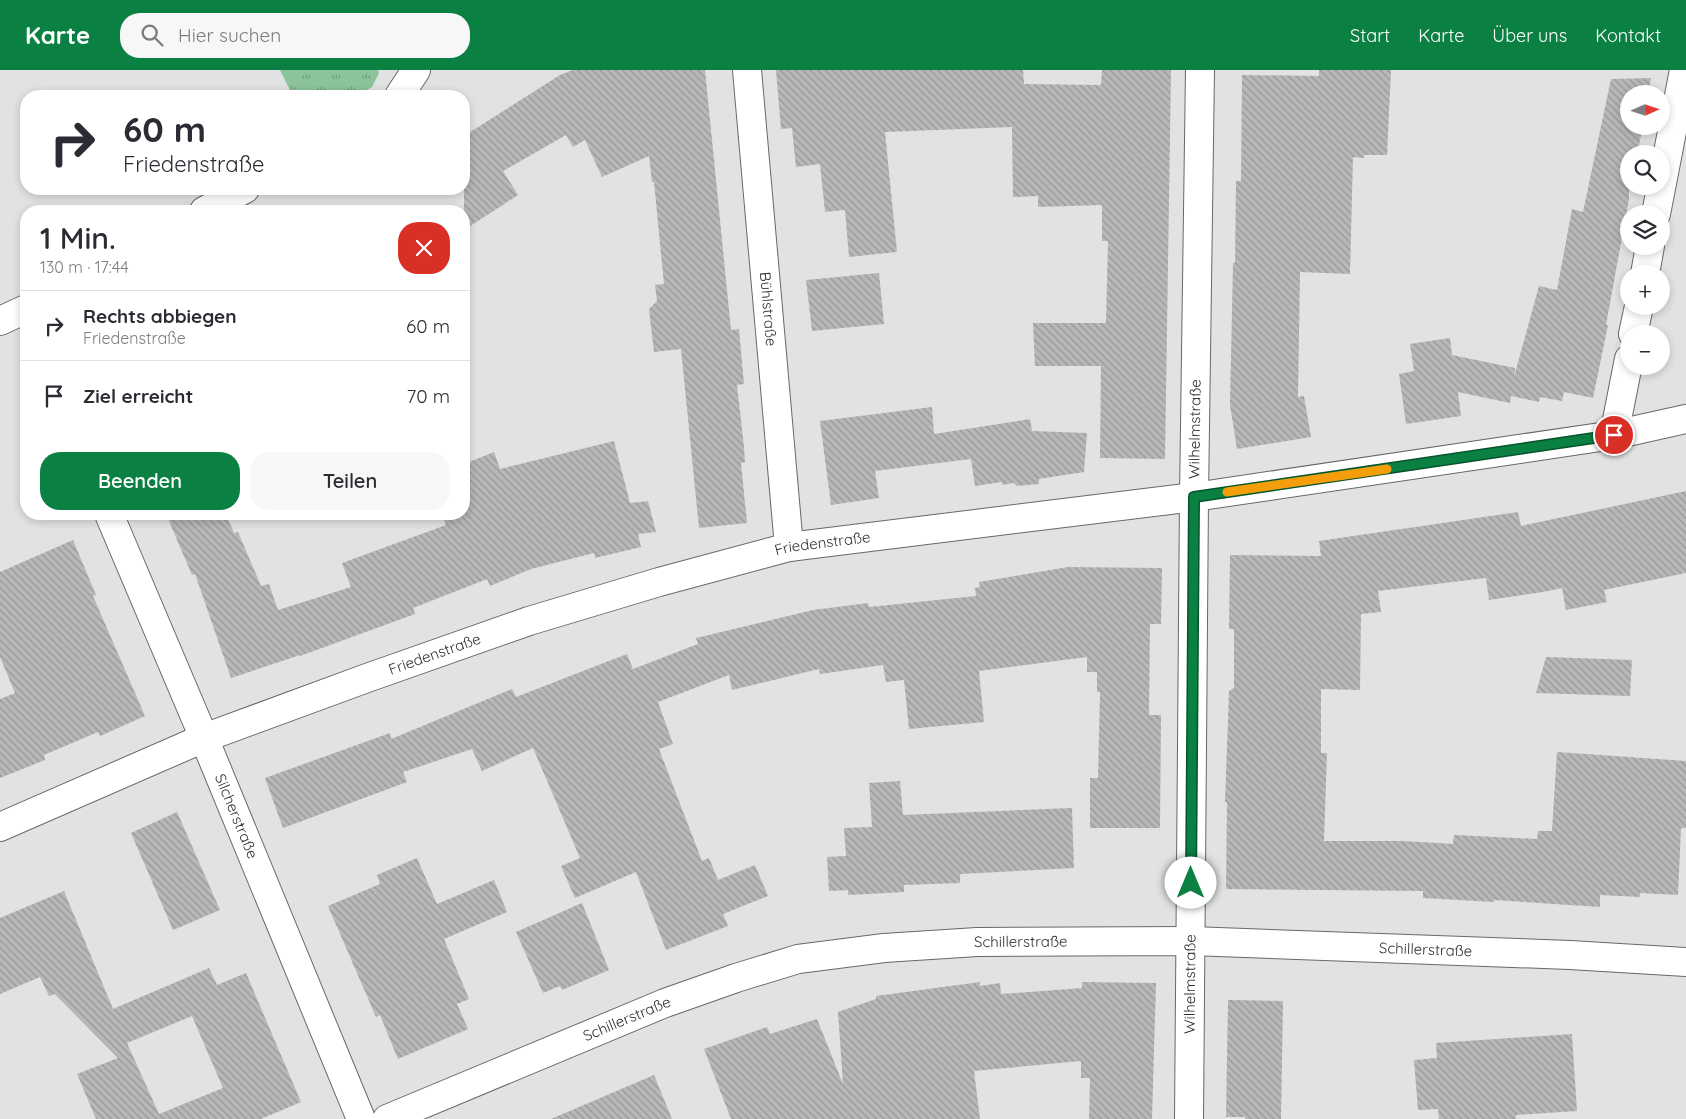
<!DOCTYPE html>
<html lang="de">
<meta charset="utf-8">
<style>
:root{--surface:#fff;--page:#f7f7f7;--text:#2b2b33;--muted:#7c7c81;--line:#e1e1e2;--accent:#0b8043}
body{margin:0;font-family:Quicksand,sans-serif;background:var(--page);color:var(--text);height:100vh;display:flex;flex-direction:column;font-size:19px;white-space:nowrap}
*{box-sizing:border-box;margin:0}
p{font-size:16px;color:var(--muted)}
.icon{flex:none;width:28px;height:28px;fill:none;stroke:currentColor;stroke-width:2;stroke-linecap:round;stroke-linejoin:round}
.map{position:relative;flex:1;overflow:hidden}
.drawer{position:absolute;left:20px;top:135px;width:450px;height:315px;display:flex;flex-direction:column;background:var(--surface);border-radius:20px;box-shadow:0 2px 8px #0003}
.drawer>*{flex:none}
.guide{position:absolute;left:20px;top:20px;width:450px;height:105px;border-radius:20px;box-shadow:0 2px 8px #0003;background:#fff;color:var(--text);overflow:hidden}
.needle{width:32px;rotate:87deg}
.fabs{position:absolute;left:1620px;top:15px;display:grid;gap:10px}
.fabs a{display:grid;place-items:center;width:50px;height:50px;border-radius:50%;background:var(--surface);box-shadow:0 2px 8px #0003;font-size:25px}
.pin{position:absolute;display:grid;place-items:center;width:42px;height:42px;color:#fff;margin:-21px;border:2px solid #fff;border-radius:50%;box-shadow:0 1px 5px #0007}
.me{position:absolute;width:55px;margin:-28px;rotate:0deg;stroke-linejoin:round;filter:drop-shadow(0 0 4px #0008)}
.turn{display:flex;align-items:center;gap:18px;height:105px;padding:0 20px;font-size:22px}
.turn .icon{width:65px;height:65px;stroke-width:2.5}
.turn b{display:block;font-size:35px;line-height:42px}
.round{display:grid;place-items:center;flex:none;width:52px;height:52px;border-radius:20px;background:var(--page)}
.summary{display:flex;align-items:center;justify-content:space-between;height:85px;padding:0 20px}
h1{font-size:30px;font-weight:600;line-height:38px}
.button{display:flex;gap:10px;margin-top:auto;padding:10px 20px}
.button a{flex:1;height:58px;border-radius:20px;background:var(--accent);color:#fff;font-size:20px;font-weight:600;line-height:58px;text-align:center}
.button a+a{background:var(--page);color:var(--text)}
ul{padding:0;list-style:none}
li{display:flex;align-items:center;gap:15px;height:70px;padding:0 20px;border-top:1px solid var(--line)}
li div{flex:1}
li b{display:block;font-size:19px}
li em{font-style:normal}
header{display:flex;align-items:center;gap:30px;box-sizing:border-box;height:70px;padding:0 25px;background:var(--accent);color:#fff}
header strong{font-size:24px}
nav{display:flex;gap:28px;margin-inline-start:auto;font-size:18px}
.search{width:350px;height:45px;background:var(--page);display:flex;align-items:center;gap:12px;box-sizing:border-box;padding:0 18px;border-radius:20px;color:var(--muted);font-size:19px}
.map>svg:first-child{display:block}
.park{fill:url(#park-tufts)}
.building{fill:url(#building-back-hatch);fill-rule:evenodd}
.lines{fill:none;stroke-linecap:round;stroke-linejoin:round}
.minor-casing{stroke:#676967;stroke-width:30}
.minor{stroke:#fff;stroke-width:28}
.route-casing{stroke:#07532c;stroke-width:12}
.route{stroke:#0b8043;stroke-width:9}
.slow{stroke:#f59e0b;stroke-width:9}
.labels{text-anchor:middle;stroke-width:4.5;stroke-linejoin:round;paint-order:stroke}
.street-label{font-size:15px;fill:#2f302f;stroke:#edf0ee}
</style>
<header>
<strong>Karte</strong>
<div class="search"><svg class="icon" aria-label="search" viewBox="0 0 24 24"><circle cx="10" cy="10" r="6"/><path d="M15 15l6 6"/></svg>Hier suchen</div>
<nav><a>Start</a><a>Karte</a><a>Über uns</a><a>Kontakt</a></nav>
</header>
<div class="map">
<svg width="1686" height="1049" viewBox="0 0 1686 1049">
<defs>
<pattern id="park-tufts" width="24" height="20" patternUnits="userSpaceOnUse" patternTransform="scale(1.25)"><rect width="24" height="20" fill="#8bc49a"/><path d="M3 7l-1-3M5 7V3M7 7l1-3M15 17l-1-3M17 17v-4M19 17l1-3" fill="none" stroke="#72a07e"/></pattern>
<pattern id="building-back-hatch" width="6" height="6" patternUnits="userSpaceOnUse" patternTransform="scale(1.25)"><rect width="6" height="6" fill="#b6b9b7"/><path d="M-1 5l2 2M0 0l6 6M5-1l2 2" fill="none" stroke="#949795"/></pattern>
</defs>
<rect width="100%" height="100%" fill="#e0e3e1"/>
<!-- park -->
<path class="park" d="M280,0H378L379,3L372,17L357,26H293Z"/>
<!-- building -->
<path class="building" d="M573,0H705L731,260L739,259L744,314L737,315L744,377L745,392L741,393L747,453L699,458L681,279L654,282L649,239L657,231L655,215L664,214L654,112H652L649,86L602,107L585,70L573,77L566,65L503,101L518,125L464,160V66L560,5Z
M776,0H1023L1024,14L1101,15L1102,0H1171L1165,389L1100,388L1101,296H1035L1033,253H1106L1108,171H1102V135L1038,137V126L1013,127L1012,57L885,62L897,182L849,187L845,140L825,142L820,94L796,97L792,58L781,59Z
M1319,0H1391L1387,85H1364V88L1353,87L1350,204L1300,202L1298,327L1304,326L1311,367L1237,379L1230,335L1233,193H1235L1236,111H1241L1242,5L1319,6Z
M1651,8L1648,24H1629V56H1643L1637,84H1629V129L1606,255H1608L1593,328L1564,322L1562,331L1540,327L1539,332L1511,326L1510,333L1458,322L1461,346L1406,354L1399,304L1414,301L1410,274L1450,268L1452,285L1515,298L1514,307L1539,216L1557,220L1572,139L1583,142L1611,9Z
M879,203L884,254L812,261L806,210Z
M932,337L934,364L1030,349L1032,361L1087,363L1084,402L1039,409V414L1017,416L1014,413L1002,415V412L975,416L971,389L875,401L879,428L831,435L820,351Z
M614,371L630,433L648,431L656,462L638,464L641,477L595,488L594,483L531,499L490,516L487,509L413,538L415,544L300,586V585L231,608L195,504L192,505L166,444H226L234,463L238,462L261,516L269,514L278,540L351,517L342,493L446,455L442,444H464V394L494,382L500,399Z
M1686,421V503L1604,520L1607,532L1566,540L1562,518L1543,522L1489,530L1486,508L1378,521L1381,542L1361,544L1360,620L1321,619V683H1327L1324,771H1403L1453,774L1454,765L1537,769L1538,761H1552L1557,682L1686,691V758H1681L1678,825L1640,823V827L1600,825V837L1494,830V832L1423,828V821L1226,819L1227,732H1225L1228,650L1229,621L1234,618V559H1229L1230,485L1321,486L1319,471L1518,442L1521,456Z
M73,470L96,525L93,526L145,646L100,666L98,662L44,685L45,690L0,708V629L15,623L0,587V502Z
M1068,497L1162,498L1161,554H1150L1149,645H1161L1160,758H1090V708H1098L1100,622H1097V602H1087V587L979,601L984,652L909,659L904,610L886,612L883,595L820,604L819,599L732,620L729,605L658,632L673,674L659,679L702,791L709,788L718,810L755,795L768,826L723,844L728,856L666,880L636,802L575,828L561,796L580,788L533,678L482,701L472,679L403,702L407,712L283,758L265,708L390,663L391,669L512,619L516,627L627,584L633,599L698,574L696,568L813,540L868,533L869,537L976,526L975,518L980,517L979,512Z
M1546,587L1632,590L1630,626L1536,623Z
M900,711L903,745L1072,738L1074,798L960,804V813L904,815V822L848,825V820L829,821L827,787L846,786L844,758L872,757L869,713Z
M177,742L220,840L173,860L131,763Z
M417,788L437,834L494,810L507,842L444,869L469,929L457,934L468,959L398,989L380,945L376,947L328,836L380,814L377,805Z
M64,821L113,939L209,898L217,915L246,903L301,1032L261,1049H96L77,1004L118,988L55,924L49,926L40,907L0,924V848ZM192,946L223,1018L159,1044L127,973Z
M582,833L609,900L562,920L560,916L543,923L516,862Z
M980,912V916L1000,913L1001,924L1082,918V912L1156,913L1152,1049H1089L1090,1008H1081V991L974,1001L980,1049H731L704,979L767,957L770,964L817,949L843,1014L838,942L876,929V926Z
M1228,930L1283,931L1281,1049H1245V1047H1226Z
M1572,964L1577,1041L1516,1045V1049H1439L1438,1039L1418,1040L1414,990L1437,988L1436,973Z
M654,1005L672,1049H551Z"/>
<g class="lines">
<defs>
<g id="minor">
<path id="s1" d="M747,0L789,477"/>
<path d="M399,26L416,0"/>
<path d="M204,141L245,119"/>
<path d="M1656,144L1684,0"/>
<path d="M1645,204L1650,176"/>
<path d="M0,251L26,239"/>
<path d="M1633,264L1639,236"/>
<path d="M1614,365L1629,289"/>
<path id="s2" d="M109,444L204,668L361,1049"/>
<path id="s3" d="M0,757L204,668L367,608L529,551L659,512L789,477L1194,427L1614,365L1686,349"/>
<path id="s4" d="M387,1049L665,933L736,908L798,889L884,878L977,872L1191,871L1570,885L1686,892"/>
<path id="s5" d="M1189,1049L1194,427L1200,0"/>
</g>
</defs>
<!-- minor casing -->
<use href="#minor" class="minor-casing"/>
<!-- minor -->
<use href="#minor" class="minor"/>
</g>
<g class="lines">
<defs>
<path id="route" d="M1191,813L1194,427L1614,365"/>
</defs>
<!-- route casing -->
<use href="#route" class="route-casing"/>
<!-- route -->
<use href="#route" class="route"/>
<!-- slow -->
<path class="slow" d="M1227,422L1387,399"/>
</g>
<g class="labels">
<!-- street labels -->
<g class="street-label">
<text dy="5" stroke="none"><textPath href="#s1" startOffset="240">Bühlstraße</textPath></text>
<text dy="5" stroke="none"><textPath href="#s5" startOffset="690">Wilhelmstraße</textPath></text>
<text dy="5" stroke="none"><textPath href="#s3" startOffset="872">Friedenstraße</textPath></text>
<text dy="5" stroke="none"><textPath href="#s3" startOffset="468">Friedenstraße</textPath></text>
<text dy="5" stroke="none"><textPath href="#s2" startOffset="328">Silcherstraße</textPath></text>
<text dy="5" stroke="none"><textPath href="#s4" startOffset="665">Schillerstraße</textPath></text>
<text dy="5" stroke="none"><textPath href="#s4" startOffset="1070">Schillerstraße</textPath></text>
<text dy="5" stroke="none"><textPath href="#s5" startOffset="135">Wilhelmstraße</textPath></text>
<text dy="5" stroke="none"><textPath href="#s4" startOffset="260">Schillerstraße</textPath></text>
</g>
</g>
</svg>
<div class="fabs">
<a><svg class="needle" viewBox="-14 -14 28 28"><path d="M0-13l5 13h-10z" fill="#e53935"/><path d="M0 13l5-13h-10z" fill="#7c7c81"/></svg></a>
<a><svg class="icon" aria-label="search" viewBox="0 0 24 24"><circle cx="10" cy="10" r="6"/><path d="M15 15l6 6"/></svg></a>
<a><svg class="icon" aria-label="layers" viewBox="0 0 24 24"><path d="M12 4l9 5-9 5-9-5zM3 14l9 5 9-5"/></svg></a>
<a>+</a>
<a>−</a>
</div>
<div class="pin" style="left:1614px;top:365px;background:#d93025"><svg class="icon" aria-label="arrive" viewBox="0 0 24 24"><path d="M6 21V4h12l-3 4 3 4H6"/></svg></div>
<svg class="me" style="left:1191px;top:813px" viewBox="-20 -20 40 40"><circle r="19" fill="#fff"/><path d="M0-13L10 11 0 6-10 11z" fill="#0b8043"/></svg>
<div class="guide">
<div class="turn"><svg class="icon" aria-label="right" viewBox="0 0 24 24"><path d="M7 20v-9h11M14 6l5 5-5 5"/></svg><div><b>60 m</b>Friedenstraße</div></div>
</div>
<section class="drawer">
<div class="summary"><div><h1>1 Min.</h1><p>130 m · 17:44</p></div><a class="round" style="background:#d93025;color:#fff"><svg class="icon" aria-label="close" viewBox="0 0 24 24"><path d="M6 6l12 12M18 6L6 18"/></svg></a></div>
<ul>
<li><svg class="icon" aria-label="right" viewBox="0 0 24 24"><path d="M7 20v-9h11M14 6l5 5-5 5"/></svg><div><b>Rechts abbiegen</b><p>Friedenstraße</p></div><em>60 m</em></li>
<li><svg class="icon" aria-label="arrive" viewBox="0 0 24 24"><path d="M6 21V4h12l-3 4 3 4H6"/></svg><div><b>Ziel erreicht</b></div><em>70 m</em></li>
</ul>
<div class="button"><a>Beenden</a><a>Teilen</a></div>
</section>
</div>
